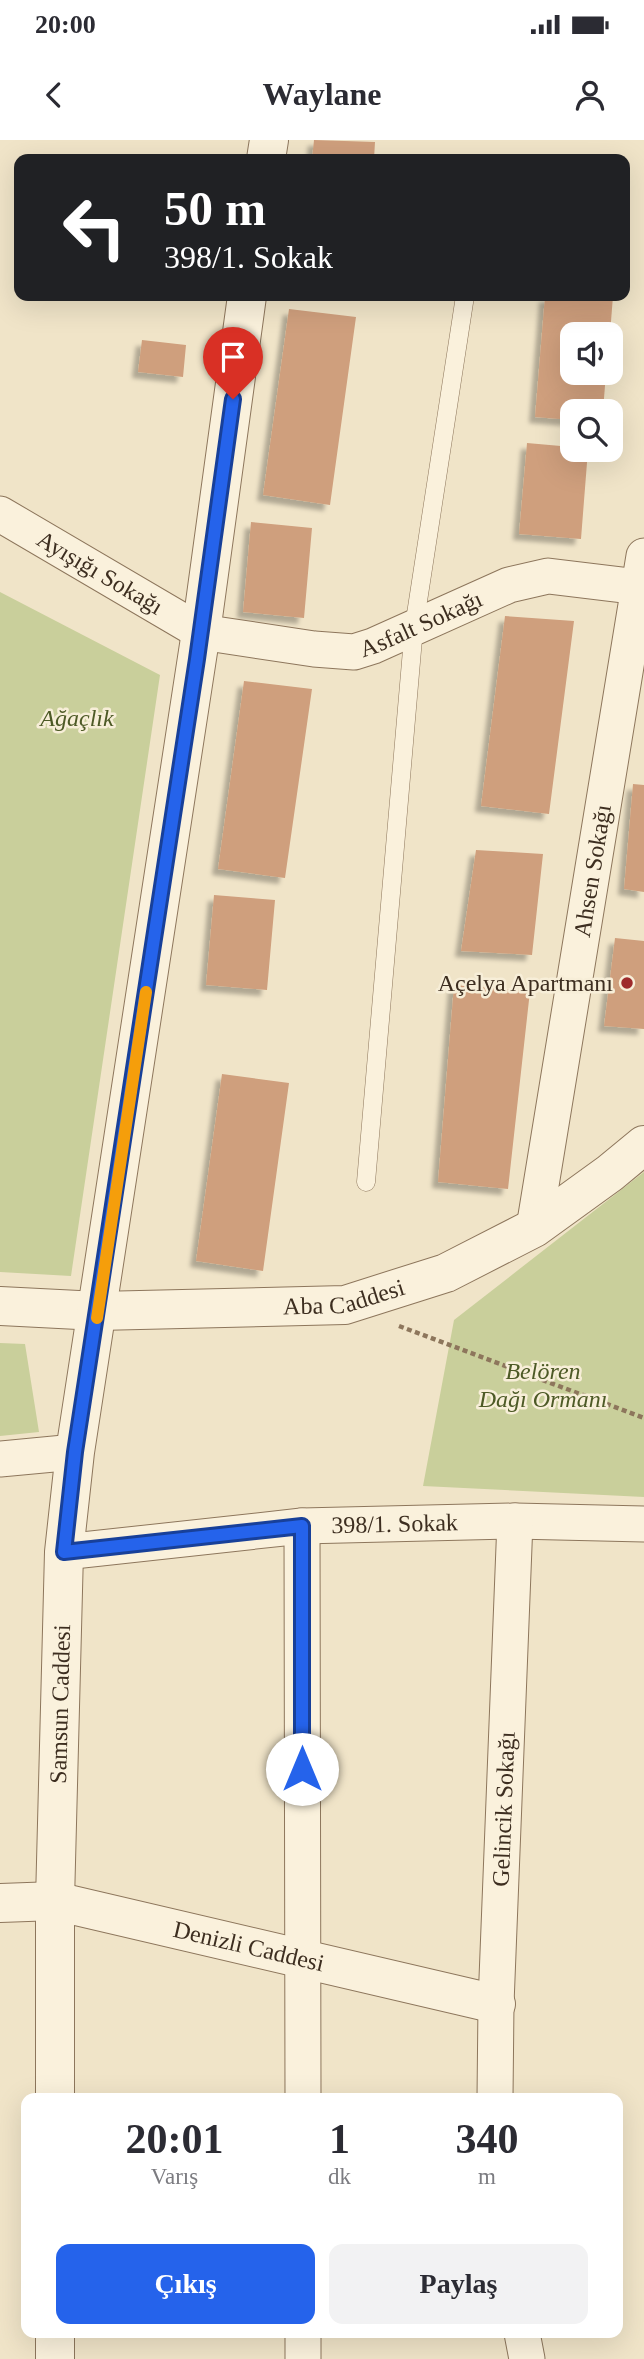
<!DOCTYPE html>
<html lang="tr">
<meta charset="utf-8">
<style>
:root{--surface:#fff;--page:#f2f2f3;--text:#2b2b33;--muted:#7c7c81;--accent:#2563eb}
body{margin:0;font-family:"Times New Roman",serif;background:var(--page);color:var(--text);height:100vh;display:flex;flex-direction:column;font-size:26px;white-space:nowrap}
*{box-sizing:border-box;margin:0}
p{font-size:23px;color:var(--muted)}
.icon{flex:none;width:38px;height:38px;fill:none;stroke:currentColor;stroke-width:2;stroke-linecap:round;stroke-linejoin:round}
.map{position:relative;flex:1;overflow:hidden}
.panel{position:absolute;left:21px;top:1953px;width:602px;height:245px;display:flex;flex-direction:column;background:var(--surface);border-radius:14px;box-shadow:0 7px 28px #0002}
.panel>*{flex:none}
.guide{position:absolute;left:14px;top:14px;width:616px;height:147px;border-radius:14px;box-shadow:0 7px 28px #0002;background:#202124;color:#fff;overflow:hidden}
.tools{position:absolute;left:560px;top:182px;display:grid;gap:14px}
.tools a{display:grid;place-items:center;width:63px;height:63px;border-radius:14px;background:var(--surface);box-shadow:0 7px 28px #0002;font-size:35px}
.pin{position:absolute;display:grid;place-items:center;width:60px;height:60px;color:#fff;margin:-72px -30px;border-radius:50% 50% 50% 0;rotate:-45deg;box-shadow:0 0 7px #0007}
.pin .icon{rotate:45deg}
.me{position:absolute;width:77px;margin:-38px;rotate:0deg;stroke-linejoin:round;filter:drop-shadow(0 0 5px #0008)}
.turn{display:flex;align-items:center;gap:24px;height:147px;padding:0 35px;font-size:32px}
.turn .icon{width:91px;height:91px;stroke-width:2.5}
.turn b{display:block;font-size:49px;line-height:60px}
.eta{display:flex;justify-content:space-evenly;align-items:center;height:119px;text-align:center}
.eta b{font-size:42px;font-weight:700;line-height:49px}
.button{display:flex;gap:14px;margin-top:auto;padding:14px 35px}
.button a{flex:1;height:80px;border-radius:14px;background:var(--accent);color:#fff;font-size:28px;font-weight:700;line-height:80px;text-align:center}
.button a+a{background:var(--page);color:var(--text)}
.status{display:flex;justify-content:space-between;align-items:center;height:49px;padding:0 35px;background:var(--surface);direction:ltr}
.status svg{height:19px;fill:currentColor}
header{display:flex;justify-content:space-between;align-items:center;height:91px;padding:0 35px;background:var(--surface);font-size:32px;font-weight:700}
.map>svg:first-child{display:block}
.green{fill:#c9cf9b}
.building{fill:#cf9f7d;filter:url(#shadow)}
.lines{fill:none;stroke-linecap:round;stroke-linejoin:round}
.service-casing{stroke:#8d765c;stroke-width:19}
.minor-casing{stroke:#8d765c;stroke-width:37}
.tertiary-casing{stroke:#8d765c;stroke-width:40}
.path{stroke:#8d765c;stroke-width:4.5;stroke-dasharray:5 3.5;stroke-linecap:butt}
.service{stroke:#faf1dc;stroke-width:18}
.minor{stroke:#faf1dc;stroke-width:35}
.tertiary{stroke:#faf1dc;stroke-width:38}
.route-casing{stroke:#184099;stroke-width:18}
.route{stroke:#2563eb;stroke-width:12}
.slow{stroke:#f59e0b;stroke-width:12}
.poi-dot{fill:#9e2a2b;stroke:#f7eed8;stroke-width:2.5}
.labels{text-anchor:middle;stroke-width:5;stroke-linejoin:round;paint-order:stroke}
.street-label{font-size:24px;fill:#3d2e20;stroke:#f7eed8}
.park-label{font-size:24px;font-style:italic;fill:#4d5a26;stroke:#f7eed8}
.poi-label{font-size:24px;fill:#3d2e20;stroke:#f7eed8;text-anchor:end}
</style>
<div class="status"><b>20:00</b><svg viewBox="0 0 49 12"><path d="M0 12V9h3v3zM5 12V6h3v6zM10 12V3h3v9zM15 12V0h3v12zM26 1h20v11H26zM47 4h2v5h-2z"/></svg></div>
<header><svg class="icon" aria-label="back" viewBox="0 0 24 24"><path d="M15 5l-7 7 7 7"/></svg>Waylane<svg class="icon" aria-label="person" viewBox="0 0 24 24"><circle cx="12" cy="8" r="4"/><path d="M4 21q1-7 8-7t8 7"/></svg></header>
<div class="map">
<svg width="644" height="2219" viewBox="0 0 644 2219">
<defs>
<filter id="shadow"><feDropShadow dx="-6" dy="6" stdDeviation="2" flood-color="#0004"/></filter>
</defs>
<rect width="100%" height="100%" fill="#f0e4c8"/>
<!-- green -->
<path class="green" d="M0,452L160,535L71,1136L0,1132Z
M644,1032V1357L423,1346L454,1180Z
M0,1203L25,1204L39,1292L0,1296Z"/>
<!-- building -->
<path class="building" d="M314,0L375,2L374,19H312Z
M545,156H613L610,194H572V233H606L603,271H572V280L535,277Z
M289,169L356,177L330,365L263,355Z
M142,200L186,205L183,237L138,232Z
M527,303L572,307V310H588L581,399L519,394Z
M251,382L312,388L304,478L243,472Z
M505,476L574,481L549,674L481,666Z
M244,541L312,549L285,738L218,729Z
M633,644L644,645V752L624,749Z
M476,710L543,714L532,815L461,811Z
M214,755L275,760L267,850L206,845Z
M615,798L644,801V889L604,886Z
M454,845L530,851L508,1049L438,1042Z
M222,934L289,943L263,1131L196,1121Z"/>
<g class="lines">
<defs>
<path id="service" d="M366,1042L414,487L465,156"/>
<g id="minor">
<path id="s1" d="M0,374L201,492L314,509L354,512L373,506L509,445L548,436L639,447"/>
<path id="s2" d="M534,1088L644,416"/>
<path d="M0,1319L75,1312"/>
<path d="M302,1386L303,1958"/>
<path id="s3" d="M64,1412L302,1386L515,1381L644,1384"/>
<path id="s4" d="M495,1958L496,1864L515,1381"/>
<path d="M303,2193V2219"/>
<path d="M522,2193L527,2219"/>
</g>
<g id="tertiary">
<path d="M266,19L269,0"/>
<path id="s5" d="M0,1166L98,1171L345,1165L446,1133L534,1088L610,1033L644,1005"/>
<path id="s6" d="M0,1763L55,1761L496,1864"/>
<path id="s7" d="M55,1958V1761L64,1412L75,1312L201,492L247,156"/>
<path d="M55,2193V2219"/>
</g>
</defs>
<!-- service casing -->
<use href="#service" class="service-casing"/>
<!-- minor casing -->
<use href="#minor" class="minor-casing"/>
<!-- tertiary casing -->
<use href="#tertiary" class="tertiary-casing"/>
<!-- path -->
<path class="path" d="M399,1186L644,1278"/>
<!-- service -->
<use href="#service" class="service"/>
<!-- minor -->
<use href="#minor" class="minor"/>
<!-- tertiary -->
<use href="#tertiary" class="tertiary"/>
</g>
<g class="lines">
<defs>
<path id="route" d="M233,259L197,519L75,1312L64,1412L302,1386V1629"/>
</defs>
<!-- route casing -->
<use href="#route" class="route-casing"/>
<!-- route -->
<use href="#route" class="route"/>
<!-- slow -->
<path class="slow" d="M97,1178L146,852"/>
</g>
<!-- markers -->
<circle class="poi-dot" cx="627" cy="843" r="7"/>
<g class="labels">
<!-- street labels -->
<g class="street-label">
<text dy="8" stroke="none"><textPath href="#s1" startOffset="116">Ayışığı Sokağı</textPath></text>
<text dy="8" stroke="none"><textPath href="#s1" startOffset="460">Asfalt Sokağı</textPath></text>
<text dy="8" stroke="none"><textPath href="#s2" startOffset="362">Ahsen Sokağı</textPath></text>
<text dy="8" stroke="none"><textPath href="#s5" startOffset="345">Aba Caddesi</textPath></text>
<text dy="8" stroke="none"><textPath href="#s3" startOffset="332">398/1. Sokak</textPath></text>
<text dy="8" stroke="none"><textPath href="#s7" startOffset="394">Samsun Caddesi</textPath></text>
<text dy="8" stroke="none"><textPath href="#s4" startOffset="289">Gelincik Sokağı</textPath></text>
<text dy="8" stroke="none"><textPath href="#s6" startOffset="254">Denizli Caddesi</textPath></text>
</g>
<!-- park labels -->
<g class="park-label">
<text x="77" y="586">Ağaçlık</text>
<text x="543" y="1239">Belören<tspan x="543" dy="28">Dağı Ormanı</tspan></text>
</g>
<!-- poi labels -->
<g class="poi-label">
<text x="613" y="851">Açelya Apartmanı</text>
</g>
</g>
</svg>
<div class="tools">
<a><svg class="icon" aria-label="sound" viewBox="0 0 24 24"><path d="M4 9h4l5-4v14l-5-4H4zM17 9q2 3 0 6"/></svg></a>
<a><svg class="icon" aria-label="search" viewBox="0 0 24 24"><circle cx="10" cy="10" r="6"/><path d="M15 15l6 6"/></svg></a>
</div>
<div class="pin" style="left:233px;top:259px;background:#d93025"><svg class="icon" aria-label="arrive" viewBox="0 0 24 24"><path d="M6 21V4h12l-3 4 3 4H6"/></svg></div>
<svg class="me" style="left:302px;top:1629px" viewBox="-20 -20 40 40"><circle r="19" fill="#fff"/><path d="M0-13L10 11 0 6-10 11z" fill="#2563eb"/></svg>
<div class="guide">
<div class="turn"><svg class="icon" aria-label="left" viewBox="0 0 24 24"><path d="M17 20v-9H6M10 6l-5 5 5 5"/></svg><div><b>50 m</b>398/1. Sokak</div></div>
</div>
<section class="panel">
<div class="eta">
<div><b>20:01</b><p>Varış</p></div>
<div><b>1</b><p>dk</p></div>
<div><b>340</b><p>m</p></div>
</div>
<div class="button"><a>Çıkış</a><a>Paylaş</a></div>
</section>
</div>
